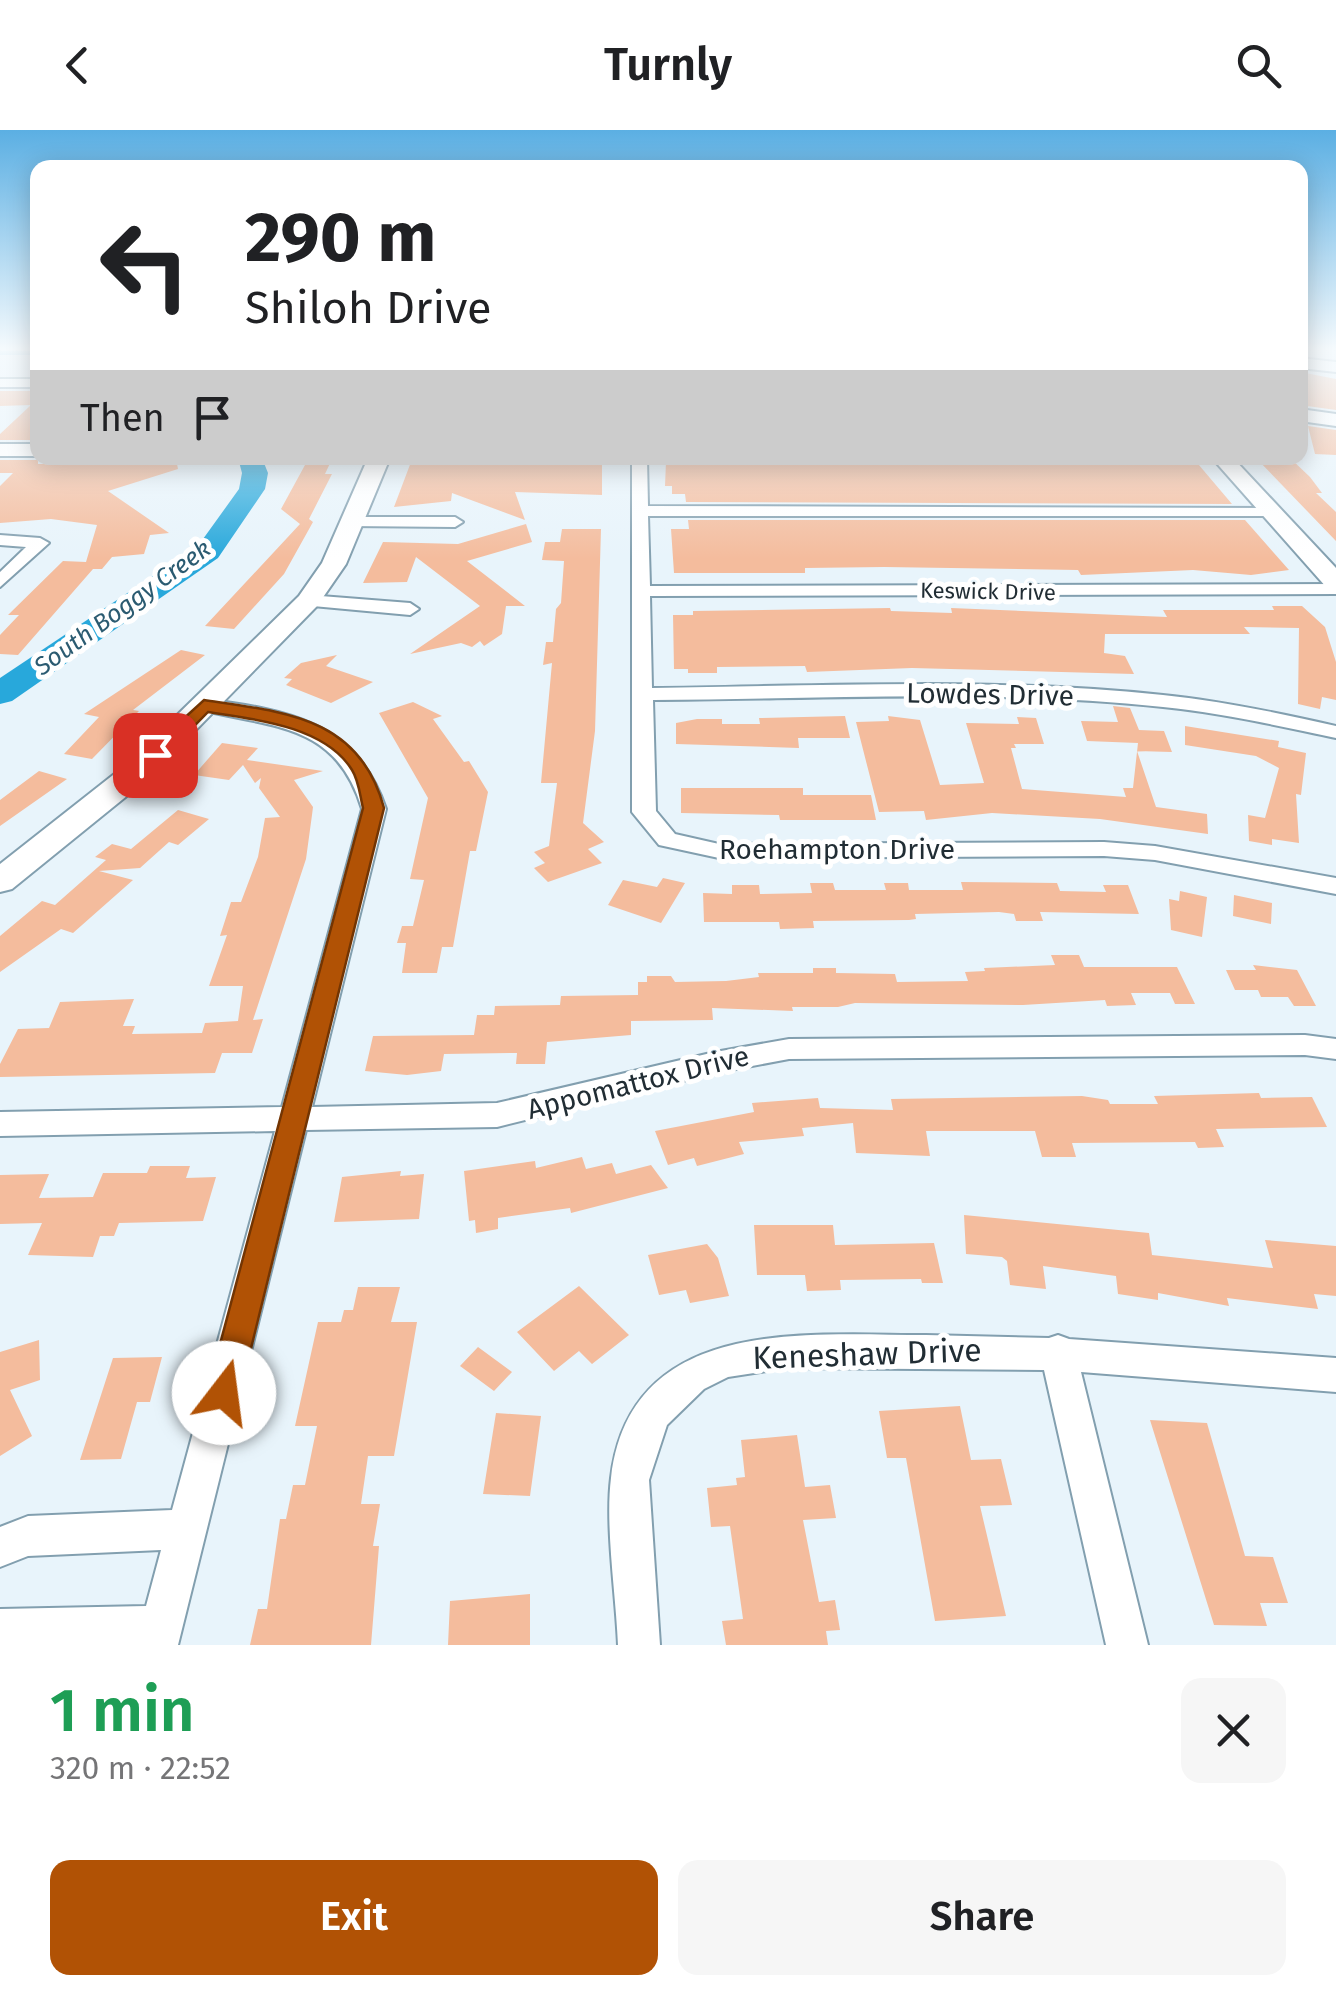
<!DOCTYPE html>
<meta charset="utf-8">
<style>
:root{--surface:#fff;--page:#f6f6f6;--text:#202124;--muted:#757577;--accent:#b15205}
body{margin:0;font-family:"Fira Sans",sans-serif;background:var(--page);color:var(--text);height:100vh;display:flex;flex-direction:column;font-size:38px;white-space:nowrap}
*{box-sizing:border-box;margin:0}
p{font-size:32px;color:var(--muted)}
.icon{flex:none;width:55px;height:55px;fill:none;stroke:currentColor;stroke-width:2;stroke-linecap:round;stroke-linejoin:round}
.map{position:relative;height:1515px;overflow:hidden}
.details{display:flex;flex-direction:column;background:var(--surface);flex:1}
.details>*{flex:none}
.top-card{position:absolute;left:30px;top:30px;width:1278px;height:305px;border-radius:20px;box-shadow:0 5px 25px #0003;background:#fff;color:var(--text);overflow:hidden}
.pin{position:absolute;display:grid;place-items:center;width:85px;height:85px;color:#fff;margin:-42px;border-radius:20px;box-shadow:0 5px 15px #0006}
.me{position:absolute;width:110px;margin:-55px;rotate:15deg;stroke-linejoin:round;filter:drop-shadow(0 0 8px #0008)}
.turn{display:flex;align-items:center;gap:35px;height:210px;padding:0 50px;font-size:45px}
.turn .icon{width:130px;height:130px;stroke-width:2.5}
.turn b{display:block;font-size:70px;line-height:85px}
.then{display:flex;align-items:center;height:95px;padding:0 50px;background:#0003;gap:20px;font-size:38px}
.round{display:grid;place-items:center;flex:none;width:105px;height:105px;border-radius:20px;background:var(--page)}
.head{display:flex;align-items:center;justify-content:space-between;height:170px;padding:0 50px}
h1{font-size:60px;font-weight:600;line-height:75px;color:#1e9e55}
.action{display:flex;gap:20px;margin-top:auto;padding:20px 50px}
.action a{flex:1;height:115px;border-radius:20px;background:var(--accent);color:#fff;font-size:40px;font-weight:600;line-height:115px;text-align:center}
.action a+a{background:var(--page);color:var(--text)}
header{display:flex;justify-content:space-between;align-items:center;height:130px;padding:0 50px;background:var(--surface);font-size:45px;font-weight:600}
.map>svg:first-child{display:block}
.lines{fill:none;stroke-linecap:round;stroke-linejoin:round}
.stream{stroke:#28a8db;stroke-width:4}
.river{fill:#28a8db;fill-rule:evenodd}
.building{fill:#f4bc9d}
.street-casing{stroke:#829faf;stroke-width:4}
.secondary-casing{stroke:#829faf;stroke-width:4}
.street{fill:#fff;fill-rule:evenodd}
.secondary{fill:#fff;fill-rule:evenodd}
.route{fill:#b15205;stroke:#733503;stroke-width:2.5}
.labels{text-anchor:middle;stroke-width:10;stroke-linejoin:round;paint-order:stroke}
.far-street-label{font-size:22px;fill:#212d34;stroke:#fff}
.far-water-label{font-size:25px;font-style:italic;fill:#2b5b71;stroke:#fff}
.street-label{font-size:28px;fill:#212d34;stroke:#fff}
.near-street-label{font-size:32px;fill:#212d34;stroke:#fff}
</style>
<header><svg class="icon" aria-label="back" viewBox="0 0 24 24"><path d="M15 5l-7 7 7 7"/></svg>Turnly<svg class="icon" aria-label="search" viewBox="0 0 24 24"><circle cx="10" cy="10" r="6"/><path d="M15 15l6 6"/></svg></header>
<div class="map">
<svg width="1336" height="1515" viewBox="0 0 1336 1515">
<rect width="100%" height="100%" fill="#e8f4fb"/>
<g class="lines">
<!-- stream -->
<path class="stream" d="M0,223H38"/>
<!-- river -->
<path class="river" d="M238,328H262L268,343L265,359L218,428L12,571L0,574V548L198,416L239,359L242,343Z"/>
</g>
<!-- building -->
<path class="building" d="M1300,242L1336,249V280L1300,275Z
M0,261H38V310H0V304L31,275L0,276Z
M1308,296L1336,300V325L1315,324Z
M565,328H595V335H602V365L515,362L525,390L452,363L451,371L394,377L411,332L564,335Z
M764,328H1193L1232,374L686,372L685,364H672V356H665L666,332Z
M1256,328H1290L1310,347L1322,363H1316L1336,382V411Z
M332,329L325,344H332L309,389L313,392L284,444L234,499L205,496L300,394L281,379L305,335L311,330Z
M0,330H38V334H177L178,339L108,361L169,403L150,405L144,424L112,427L102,439H93L18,525L0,524V505L19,485H8L63,431L86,432L97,395L51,389L0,393V356L13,343H0Z
M688,390H1245L1289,440L1251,445L1193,440L1081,445L1078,440L884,437L805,438V443H674L671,399H689Z
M526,394L532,412L467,431L525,476H506L502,504L484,516L480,511L472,517L461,513L410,524L480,476L416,427L407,452L363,453L383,412L458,414Z
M562,399H601L595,601L583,693L604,712L588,719L602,733L548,752L534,738L545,733L534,722L549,716L557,653H541L552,533L543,535L546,512H553L556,479L561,473L564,431L542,430L545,412H560Z
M1272,476H1302L1325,497L1336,532V570L1322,567L1320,579L1298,574L1299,498L1244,497L1250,504H1105L1104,523L1125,526L1134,544L912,538L807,542L805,536L717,537V543H688V539H674L673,485H693V481L890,478L891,481L952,483L951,478L1167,487L1163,480H1274Z
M181,520L205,525L133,580L139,581L92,629L64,624L99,587L84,584Z
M337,525L326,536L373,552L331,573L286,555L292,549L284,548L301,533Z
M413,572L442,586L433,589L464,632L469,631L488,662L476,721H470L453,817H442L437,843H402L406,813H397L402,796H413L424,750L410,749L428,668L379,583Z
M1113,576L1130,578L1139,600L1164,601L1172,622L1137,621L1156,677L1207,684L1208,704L1100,689L992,683L926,690L924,681L879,682L856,592L889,591L888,586L920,590L940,655L984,653L966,593L1019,594L1017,587L1036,588L1044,614H1014L1016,618H1011L1022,659L1126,667L1123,658H1133L1138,613L1087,611L1081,591L1118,592Z
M845,586L850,608H798L799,618L676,614V593L697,589H722V594H760L759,588Z
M1185,596L1279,611L1278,617L1306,623L1301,665L1296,664L1299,713L1272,709V715L1249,711L1248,685L1265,688L1279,638L1256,626L1185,615Z
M222,613L258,618L247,630L323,641L294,650L313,677L312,685L306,729L253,890L263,889L252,923H222L215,943L0,947V934L18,899L49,898L60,872L134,869L123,896H135L132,904L202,903L205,893L238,891L243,856H209L227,805L220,806L231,772H241L258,727L265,688L280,687L259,658L261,648L255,653L243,635L229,650L194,645Z
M39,641L67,649L0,696V670Z
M681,658H803V665H871L876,690H780L779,685L681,683Z
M178,680L209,689L178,715L169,712L140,738L99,741L133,750L73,803L61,799L0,842V806L42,771L55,775L106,730L95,727L112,714L131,719Z
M663,748L685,753L661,793L608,775L623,750L657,757Z
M961,752L1057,753L1060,761L1106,762L1103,755H1128L1139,784L1040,782L1043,791H1016L1014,784L999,782L915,784L916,789L909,790L813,791L814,798L780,799L779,792H704L703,763L732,764V755H759L760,764L812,763L810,753H833L835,760H886L884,753H908L909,760H963Z
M1180,761L1207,767L1202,807L1171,800L1169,769L1179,771Z
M1234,765L1272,773L1271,794L1233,786Z
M1051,825H1079L1084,837H1177L1195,874H1175L1170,863H1131L1136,875L1107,876L1105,870L1023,875L855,873L838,877H792L793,881L712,878L713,890L631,891V905L547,912L545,934H516L517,923L444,924L441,941L407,945L365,941L373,906L474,905L477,885H494L495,876L560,875L561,866L638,865V852H647V846H671L675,852L726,851L759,847L758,843H813V838H836V843L895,844L897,852L968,851L965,842L985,841L984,838L1055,835Z
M1253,835L1297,840L1316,876H1294L1288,867H1261L1258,860H1235L1226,840H1256Z
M1259,963L1261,968L1312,967L1327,997L1216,999L1224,1017L1198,1018L1195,1012L1072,1013L1076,1027H1042L1035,1001H926L930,1026L856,1023L853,993L802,998L804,1006L739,1012L744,1024L697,1036L694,1028L668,1035L655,1001L754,982L752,973L818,968L820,978L893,980L891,969L1082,966L1108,970L1110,974H1158L1154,966Z
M582,1027L586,1039L612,1033L616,1044L651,1035L668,1058L571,1083L570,1078L498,1088V1099L476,1103L475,1090L469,1091L464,1041L535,1031L536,1038Z
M150,1036H190L186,1048L216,1047L203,1091L119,1093L114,1106H100L93,1127L28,1125L42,1093L0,1094V1045L49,1044L39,1068L93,1067L103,1043H147Z
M401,1041L400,1046L424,1044L419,1089L334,1092L342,1047Z
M964,1085L1149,1103L1152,1125L1273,1138L1265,1110L1336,1116V1166L1314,1164L1318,1179L1227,1168L1229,1176L1158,1163V1170L1118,1164L1116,1146L1043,1136L1046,1159L1010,1155L1007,1131L1002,1127L966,1124Z
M754,1095H833L835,1115L934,1113L943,1153H922L921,1149L840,1150L841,1160L807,1161L805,1145H757Z
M707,1114L718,1128L729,1166L690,1173L686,1160L659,1165L648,1125Z
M579,1156L629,1205L592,1234L579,1221L554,1241L517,1202Z
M358,1157H400L391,1192H417L394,1326H368L361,1374H380L373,1416H379L371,1515H250L258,1479H267L280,1389H286L293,1355H305L317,1296H295L318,1192H341L344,1180H353Z
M39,1210L40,1250L10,1260L32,1306L0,1326V1222Z
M478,1217L512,1242L494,1261L460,1236Z
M162,1227L150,1272H137L121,1329L80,1330L113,1228Z
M960,1276L971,1330L1001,1329L1012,1375L980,1376L1006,1486L935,1491L906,1328H887L879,1281Z
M496,1283L541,1286L530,1366L483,1364Z
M1150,1290L1207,1293L1245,1426L1273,1427L1288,1473H1260L1267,1496L1214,1495Z
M797,1305L805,1357L830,1355L836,1388L803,1390L819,1472L835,1470L840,1500L826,1501L828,1515H726L722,1491L743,1489L730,1396L711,1397L707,1358L737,1355L736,1348L745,1347L741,1310Z
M530,1464V1515H448L450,1471Z"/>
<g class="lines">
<defs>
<path id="street" d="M0,249H38V257H0Z
M632,328H647L648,376L1278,378V384L1272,386H648L650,456L1336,454V464L650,466L652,558C823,556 994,547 1163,565C1222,571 1279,583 1336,596V608C1279,596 1222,583 1163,577C994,559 823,569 653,570L656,681L675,704L719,714L1104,712L1155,716L1336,748V764L1155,730L1104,726L719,728L659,715L632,682Z
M354,387H455L463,392L455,397L348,396V388Z
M0,405L40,408L49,413L0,457V442L26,417L0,415Z
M308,465L410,473L419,479L410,485L302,475V467Z
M204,569C287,580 357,591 386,679L312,977L497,973L715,922L789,909L1305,905L1336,909V929L1305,925L789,929L715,943L497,997L306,1000L178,1515H0V1479L146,1476L161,1420L28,1426L0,1437V1397L28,1386L172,1380L275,1001L0,1006V982L282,977L362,679C336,592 272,598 197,579L194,575Z
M926,1205L1049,1208L1058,1205L1069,1209L1336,1228V1262L1081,1242L1148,1515H1106L1044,1240L786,1238L728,1247L704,1259L667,1295L649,1350L660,1515H618C616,1465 605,1396 611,1348C630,1185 806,1205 926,1205Z"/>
<path id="secondary" d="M1300,228L1336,232V242L1300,238Z
M1300,279L1336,284V296L1300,291Z
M0,314H38V326H0Z
M368,328H390L346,434L317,476L149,648L12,759L0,762V734L127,634L299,466L322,433Z
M1212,328H1233L1336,438V461L1327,458Z"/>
</defs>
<!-- street casing -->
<use href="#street" class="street-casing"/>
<!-- secondary casing -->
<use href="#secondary" class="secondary-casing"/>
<!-- street -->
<use href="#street" class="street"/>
<!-- secondary -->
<use href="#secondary" class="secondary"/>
</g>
<!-- sky -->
<linearGradient id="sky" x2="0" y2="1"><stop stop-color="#5bafe3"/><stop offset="0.51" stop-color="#f5fafd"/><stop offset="1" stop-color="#f5fafd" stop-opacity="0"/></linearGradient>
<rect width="1336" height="429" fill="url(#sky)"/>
<!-- route -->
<path class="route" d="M204,570C285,582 360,587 384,678L240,1263L235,1274L224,1278L212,1274L207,1263L363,678C360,666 359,651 352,640C325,596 254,589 208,582L162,629H148V621Z"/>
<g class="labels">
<!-- far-street labels -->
<g class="far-street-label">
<text transform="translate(988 461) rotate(1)" y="8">Keswick Drive</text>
</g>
<!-- far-water labels -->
<g class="far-water-label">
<text transform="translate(122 477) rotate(-36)" y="9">South Boggy Creek</text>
</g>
<!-- street labels -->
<g class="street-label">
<text transform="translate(990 564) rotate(1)" y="10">Lowdes Drive</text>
<text x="837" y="729">Roehampton Drive</text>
<text transform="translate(638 952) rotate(-14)" y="10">Appomattox Drive</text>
</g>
<!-- near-street labels -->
<g class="near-street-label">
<text transform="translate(867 1224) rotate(-2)" y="11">Keneshaw Drive</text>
</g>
</g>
</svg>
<div class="pin" style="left:155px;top:625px;background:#d93025"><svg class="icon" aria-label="arrive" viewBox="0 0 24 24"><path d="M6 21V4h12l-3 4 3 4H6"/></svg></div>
<svg class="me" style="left:224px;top:1263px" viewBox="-20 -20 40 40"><circle r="19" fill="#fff"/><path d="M0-13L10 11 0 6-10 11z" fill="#b15205"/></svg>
<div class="top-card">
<div class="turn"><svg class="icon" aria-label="left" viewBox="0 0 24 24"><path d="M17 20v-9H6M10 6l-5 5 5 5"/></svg><div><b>290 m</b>Shiloh Drive</div></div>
<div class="then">Then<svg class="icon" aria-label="arrive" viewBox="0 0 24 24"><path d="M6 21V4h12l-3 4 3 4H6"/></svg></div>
</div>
</div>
<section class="details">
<div class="head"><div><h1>1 min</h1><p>320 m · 22:52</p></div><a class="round"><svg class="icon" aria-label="close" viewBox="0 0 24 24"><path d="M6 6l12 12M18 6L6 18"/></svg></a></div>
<div class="action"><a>Exit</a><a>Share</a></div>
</section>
